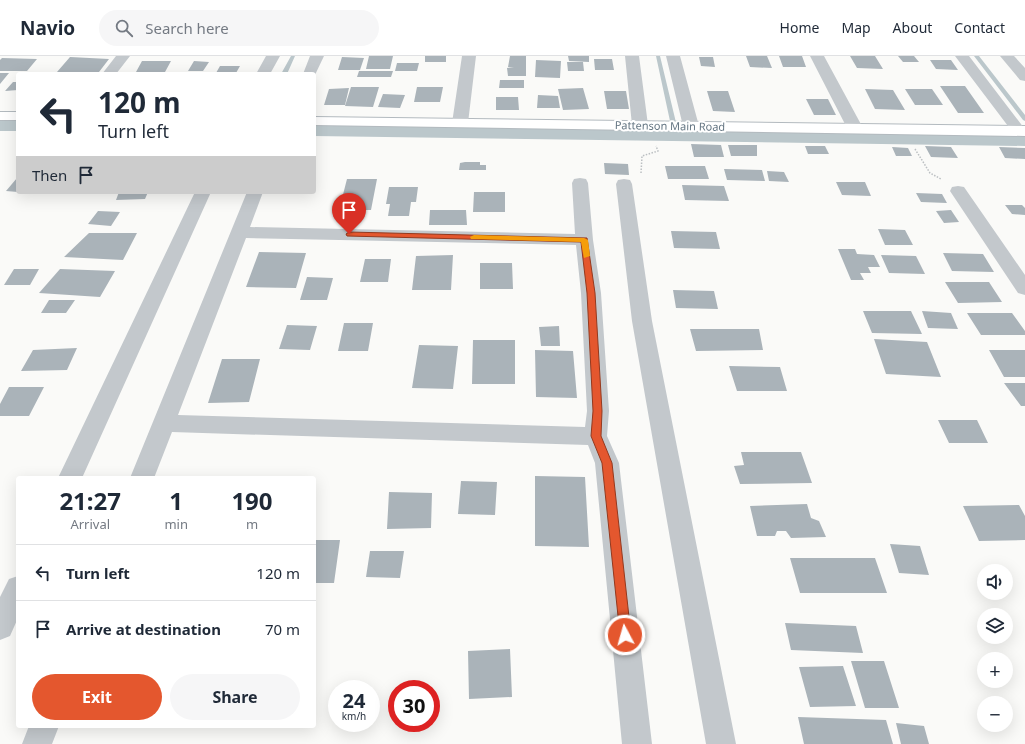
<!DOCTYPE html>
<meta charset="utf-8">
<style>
:root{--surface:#fff;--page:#f6f6f7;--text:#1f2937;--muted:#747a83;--line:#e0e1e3;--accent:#e4572e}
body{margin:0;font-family:"Noto Sans",sans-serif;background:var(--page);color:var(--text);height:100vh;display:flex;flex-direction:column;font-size:15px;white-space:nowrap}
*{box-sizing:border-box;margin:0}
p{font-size:13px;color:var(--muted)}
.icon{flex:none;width:22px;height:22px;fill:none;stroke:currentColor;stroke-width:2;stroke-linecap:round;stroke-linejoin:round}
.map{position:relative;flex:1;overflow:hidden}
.drawer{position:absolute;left:16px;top:420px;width:300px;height:252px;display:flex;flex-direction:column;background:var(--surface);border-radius:4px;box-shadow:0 4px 16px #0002}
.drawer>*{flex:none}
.guide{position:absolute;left:16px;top:16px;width:300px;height:122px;border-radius:4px;box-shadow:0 4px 16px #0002;background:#fff;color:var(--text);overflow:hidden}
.fabs{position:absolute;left:977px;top:508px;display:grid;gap:8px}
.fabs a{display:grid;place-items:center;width:36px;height:36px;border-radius:50%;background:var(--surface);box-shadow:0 4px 16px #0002;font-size:20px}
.speed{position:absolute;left:328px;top:624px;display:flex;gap:8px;font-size:20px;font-weight:700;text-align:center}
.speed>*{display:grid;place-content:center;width:52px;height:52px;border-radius:50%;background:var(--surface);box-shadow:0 4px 16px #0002;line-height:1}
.speed small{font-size:10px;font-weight:400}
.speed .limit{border:6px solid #d22;background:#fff;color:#111}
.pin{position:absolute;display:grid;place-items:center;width:34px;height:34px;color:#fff;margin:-41px -17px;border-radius:50% 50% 50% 0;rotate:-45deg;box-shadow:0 0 4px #0007}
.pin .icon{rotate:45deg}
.me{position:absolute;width:44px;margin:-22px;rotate:354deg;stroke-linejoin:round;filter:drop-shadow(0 0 3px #0008)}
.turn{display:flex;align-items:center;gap:14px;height:84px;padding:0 16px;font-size:18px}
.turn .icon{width:52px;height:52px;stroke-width:2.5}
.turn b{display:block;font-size:28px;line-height:34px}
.then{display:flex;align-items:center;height:38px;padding:0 16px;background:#0003;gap:8px;font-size:15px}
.eta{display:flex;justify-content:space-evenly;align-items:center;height:68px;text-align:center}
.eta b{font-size:24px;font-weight:700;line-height:28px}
.action{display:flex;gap:8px;margin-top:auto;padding:8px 16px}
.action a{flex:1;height:46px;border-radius:24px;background:var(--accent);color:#fff;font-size:16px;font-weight:700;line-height:46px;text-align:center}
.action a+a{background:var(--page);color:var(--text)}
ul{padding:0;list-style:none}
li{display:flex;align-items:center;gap:12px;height:56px;padding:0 16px;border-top:1px solid var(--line)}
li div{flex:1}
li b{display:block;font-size:15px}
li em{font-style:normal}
header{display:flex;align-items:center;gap:24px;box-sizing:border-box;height:56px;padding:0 20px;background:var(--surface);border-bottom:1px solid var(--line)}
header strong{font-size:19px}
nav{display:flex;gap:22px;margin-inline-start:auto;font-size:14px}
.search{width:280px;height:36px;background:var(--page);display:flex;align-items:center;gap:10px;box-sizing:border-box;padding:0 14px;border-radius:22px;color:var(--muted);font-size:15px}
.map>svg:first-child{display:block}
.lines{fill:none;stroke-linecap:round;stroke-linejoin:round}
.stream{fill:#bbc7cb;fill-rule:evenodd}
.canal{fill:#bbc7cb;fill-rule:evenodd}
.building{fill:#aab3b9}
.secondary-casing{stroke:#b3babf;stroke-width:2}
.path{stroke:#bbbfc2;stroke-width:1.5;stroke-dasharray:1.5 1.5;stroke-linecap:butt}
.street{fill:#c3c8cc;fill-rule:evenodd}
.secondary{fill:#fff;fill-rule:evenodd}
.route{fill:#e4572e;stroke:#94391e}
.slow{fill:#f59e0b}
.labels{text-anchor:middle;stroke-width:4;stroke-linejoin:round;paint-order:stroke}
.far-street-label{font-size:11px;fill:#657683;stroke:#fff}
</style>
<header>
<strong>Navio</strong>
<div class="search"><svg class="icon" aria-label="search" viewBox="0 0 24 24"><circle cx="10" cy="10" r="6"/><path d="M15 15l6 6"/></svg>Search here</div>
<nav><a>Home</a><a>Map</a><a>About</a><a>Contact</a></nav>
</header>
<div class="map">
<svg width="1025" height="688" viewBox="0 0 1025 688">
<rect width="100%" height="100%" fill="#fafaf8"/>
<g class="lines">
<!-- stream -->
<path class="stream" d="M291,0H295L287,18H281Z
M656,0H660L679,79L678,80L673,79Z
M974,0H979L1025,59V65L1023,64Z"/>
<!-- canal -->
<path class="canal" d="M0,63H18V75H0Z
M314,68L1025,78V90L314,80Z"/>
</g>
<!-- building -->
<path class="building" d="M369,0H393L390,13H366Z
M425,0H446V6H425Z
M510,0H526V20H508L507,12L514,11H508Z
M568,0H589V6L569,5Z
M746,0H767L772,12L750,11Z
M779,0H802L806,11H783Z
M850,0H875L883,13L857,12Z
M898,0H914L919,6H903Z
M70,1L109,3L99,16H57Z
M342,1L364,2L360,14H338Z
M699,1H713L715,11L701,10Z
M2,2L37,3L27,15H0V4Z
M594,3H612L614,14H595Z
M536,4L561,5L560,22L535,21Z
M930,4H951L958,14L936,13Z
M142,5H171L165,16H136Z
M194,5L209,6L203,15H188Z
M567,6H583L584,15H568Z
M397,7H419L417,15H395Z
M220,10H240L236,17H216Z
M359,15H393L391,21H357Z
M0,17H9L0,28Z
M500,24H524V32H499Z
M13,26H18V34L5,35Z
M940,30H965L984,57H958Z
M351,31H379L373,51L345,50Z
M417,31H443L440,46H414Z
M349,32L345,49H324L329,33Z
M583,32L589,53L563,54L558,33Z
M865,33L893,34L905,54L875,53Z
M905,33H932L943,49H915Z
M604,35H626L629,53H607Z
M707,35H728L735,56L713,55Z
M383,38L405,39L400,52L378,51Z
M538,39L558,40L560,52H537Z
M496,41H518L519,54H496Z
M806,43H828L836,59H814Z
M691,88L721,89L724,101H694Z
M728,89H757V100H731Z
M805,90H825L829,98H808Z
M925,90L951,91L958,102L931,101Z
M892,91L908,92L912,100H896Z
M999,91L1025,92V103L1005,102Z
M465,106H480V109H486V114H459L460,107Z
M604,107L628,108L629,119L605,118Z
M665,110H705L709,123H668Z
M724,113L762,114L765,125L727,124Z
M767,115L784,116L789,126L769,125Z
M17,122H18V136L6,135Z
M347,123H377L371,154H339Z
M836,126H865L871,140L842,139Z
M682,129L724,130L729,145L685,144Z
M389,131H418L416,146H411L409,160H388L390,148H386Z
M119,136H148L145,143L116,144Z
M474,136H505V156H473Z
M916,137L942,138L947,147L921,146Z
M1005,149H1022L1025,152V159L1012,158Z
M430,154H466L467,169H429Z
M951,154L959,166L944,167L936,155Z
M98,155L120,156L111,170L88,168Z
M878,173L905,174L913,189H885Z
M671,175L716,176L720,193L674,192Z
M89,177H137L123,204L64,201Z
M838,193H855L857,198L874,199L880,211H868L871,217H860L864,224H851Z
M259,196L306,197L296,232L246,231Z
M943,197L983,198L994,216L952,215Z
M453,199L451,234H412L416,200Z
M881,199L916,200L925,218L889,217Z
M365,203H391L388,226H360Z
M480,207H512L513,233H480Z
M14,213H39L30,229H4Z
M60,213L115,215L100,241L39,237Z
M307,221L333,222L327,244H300Z
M945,226H989L1002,246L958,247Z
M673,234L714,235L718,253L676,252Z
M49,244H75L66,257H41Z
M863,255H911L922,278L872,277Z
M922,255L951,257L958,273L928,272Z
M967,257H1012L1025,275V279H981Z
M344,267H373L368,295H338Z
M287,269L317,270L310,294L279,293Z
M559,270L560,290H541L539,271Z
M690,273H759L763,294L696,295Z
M874,283L927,286L941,321L886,318Z
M473,284H515V328H472Z
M419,289L458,290L453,333L412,332Z
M77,292L67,314L21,315L33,294Z
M535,294L573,295L577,342L536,341Z
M989,294H1025V321H1004Z
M222,303H260L249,346L208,347Z
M729,310L780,311L787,335H737Z
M1004,327H1025V350H1021Z
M9,331H44L29,360H0V348Z
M938,364H977L988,387H949Z
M741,396H801L812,427L740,428L734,410L744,409Z
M221,420L220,422H176L177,421Z
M535,420L585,421L589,491L535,490Z
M461,425L497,426L495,459L458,458Z
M389,436L432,437L431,472L387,473Z
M807,448L811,462L819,465L826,481L791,482L786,475H777L775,480H757L750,450Z
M1019,449L1025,460V484L979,485L963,450Z
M314,484H340L334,527H314Z
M890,488L920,490L929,519L899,517Z
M370,495H404L400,522L366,521Z
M790,502H875L887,537H800Z
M785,567L856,570L863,597L791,594Z
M510,593L512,641L469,643L468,595Z
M851,605H884L899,652H865Z
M843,610L856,650L810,651L799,611Z
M798,661L886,664L893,688H804Z
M896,667L924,670L929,688H901Z"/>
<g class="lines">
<defs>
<path id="secondary" d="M0,56H18V64H0Z
M314,61L1025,70V80L314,69Z"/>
</defs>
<!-- secondary casing -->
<use href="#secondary" class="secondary-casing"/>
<!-- path -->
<path class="path" d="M915,93L930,117L941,123
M641,117L642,100L658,95L656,90"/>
<!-- street -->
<path class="street" d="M116,0H130L116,18H102Z
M266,0H280L270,18H256Z
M310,0H324L314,21V18H303Z
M462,0H476L468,67L465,70H455L452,67Z
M625,0H639L648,69L645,72H635L632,69Z
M666,0H680L699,70L696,73H686L683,70Z
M810,0H824L863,72L860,75H850L847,72Z
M955,0H969L1024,72V78H1014Z
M1000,0H1014L1025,12V25L1020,24Z
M580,122L586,123L588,127L593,184L601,237L609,355L607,380L619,407L652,688H622L595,407L588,389L172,376L154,422H130L247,136H263L250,171L575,178L572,127L574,123ZM246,182L576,189L581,237L587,355L585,371L178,359Z
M624,123L630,124L632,128L652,265L736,688H706L632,265L616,128L618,124Z
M958,130L964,131L1025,219V239L1018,237L950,135L952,131Z
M195,136H211L82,422H58Z
M18,520V562L10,580L0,584V541L9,523Z
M29,670H59L52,688H22Z"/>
<!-- secondary -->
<use href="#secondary" class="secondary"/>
</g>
<!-- route -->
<path class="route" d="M349,176L587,182L595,237L602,355L601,380L612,407L631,579L629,583L625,584L621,583L620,579L602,407L591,380L593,355L587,237L581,186L347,180L346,178Z"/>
<!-- slow -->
<path class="slow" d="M474,179L584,182L588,184L590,200L584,202L581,186L471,183L470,181Z"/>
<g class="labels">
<!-- far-street labels -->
<g class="far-street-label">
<text transform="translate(670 70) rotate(1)" y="4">Pattenson Main Road</text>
</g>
</g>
</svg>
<div class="fabs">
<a><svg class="icon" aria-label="sound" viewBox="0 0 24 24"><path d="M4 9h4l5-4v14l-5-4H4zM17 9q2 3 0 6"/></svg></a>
<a><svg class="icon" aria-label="layers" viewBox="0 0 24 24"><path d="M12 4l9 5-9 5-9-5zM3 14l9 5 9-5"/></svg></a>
<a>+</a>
<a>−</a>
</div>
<div class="speed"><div>24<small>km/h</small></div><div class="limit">30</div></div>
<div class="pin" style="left:349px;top:178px;background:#d93025"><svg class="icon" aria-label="arrive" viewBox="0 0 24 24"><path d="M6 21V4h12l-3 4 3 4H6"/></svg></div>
<svg class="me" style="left:625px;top:579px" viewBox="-20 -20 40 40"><circle r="17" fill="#e4572e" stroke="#fff" stroke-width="3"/><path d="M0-11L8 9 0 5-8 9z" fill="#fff"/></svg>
<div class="guide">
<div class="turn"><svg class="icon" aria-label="left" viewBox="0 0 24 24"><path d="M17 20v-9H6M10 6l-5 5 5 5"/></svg><div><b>120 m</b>Turn left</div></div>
<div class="then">Then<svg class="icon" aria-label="arrive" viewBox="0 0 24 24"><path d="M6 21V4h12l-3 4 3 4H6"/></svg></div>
</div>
<section class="drawer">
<div class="eta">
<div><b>21:27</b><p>Arrival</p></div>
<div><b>1</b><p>min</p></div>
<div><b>190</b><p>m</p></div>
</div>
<ul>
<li><svg class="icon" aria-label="left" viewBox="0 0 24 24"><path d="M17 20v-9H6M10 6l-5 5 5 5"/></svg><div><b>Turn left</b></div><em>120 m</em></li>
<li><svg class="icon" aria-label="arrive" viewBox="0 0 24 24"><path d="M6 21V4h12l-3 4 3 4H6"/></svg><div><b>Arrive at destination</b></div><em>70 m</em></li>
</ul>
<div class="action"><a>Exit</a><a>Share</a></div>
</section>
</div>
